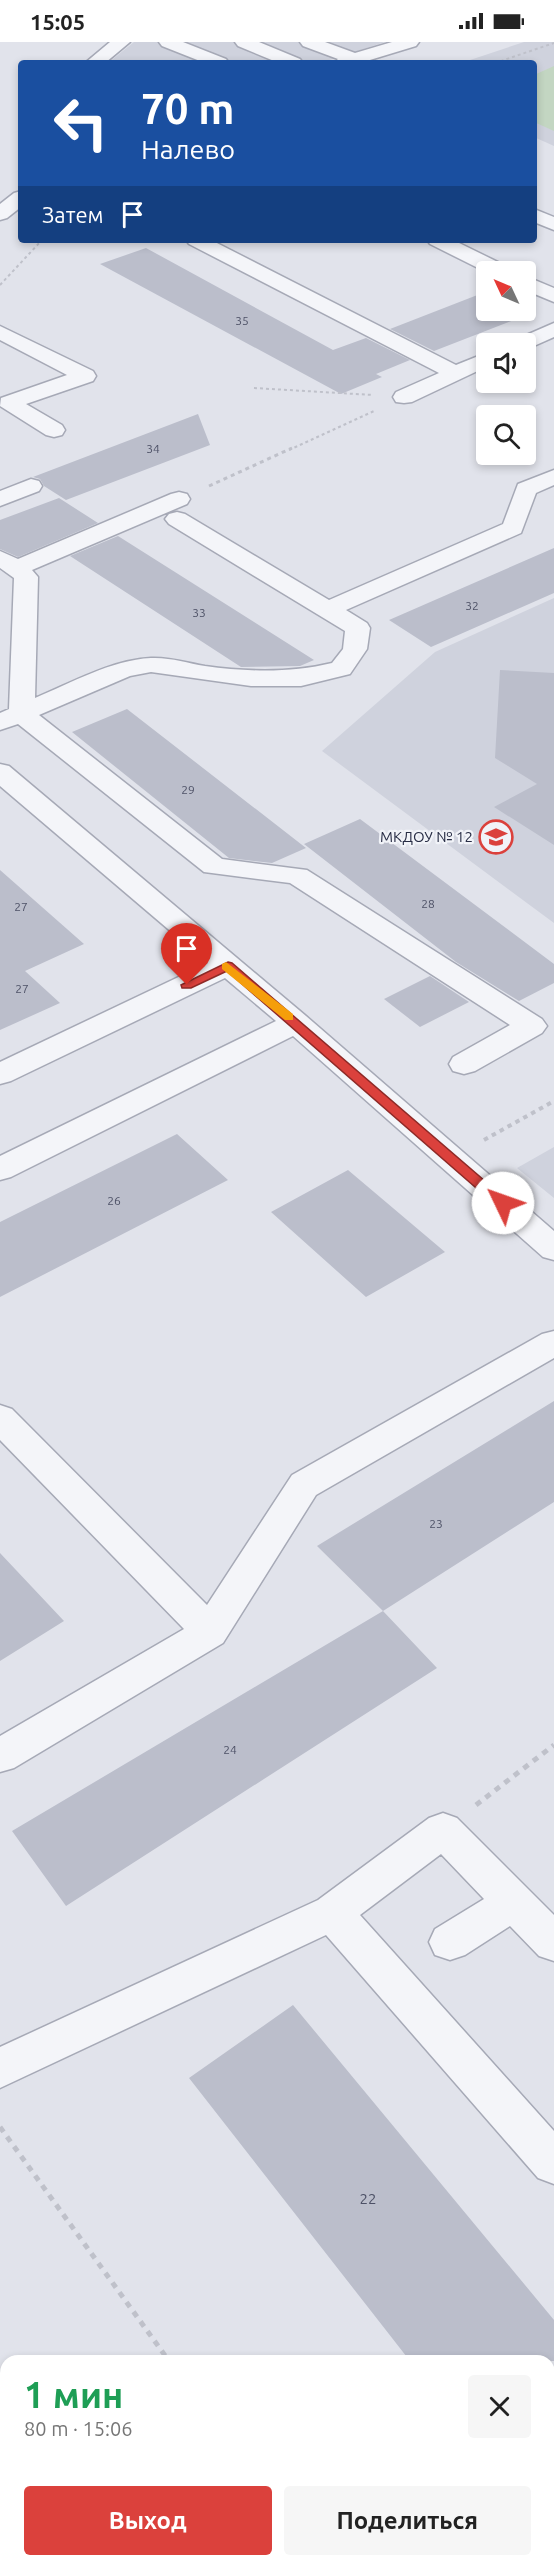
<!DOCTYPE html>
<html lang="ru">
<meta charset="utf-8">
<style>
:root{--surface:#fff;--page:#f6f6f6;--text:#222;--muted:#767676;--accent:#db413c}
body{margin:0;font-family:Ubuntu,sans-serif;background:var(--page);color:var(--text);height:100vh;display:flex;flex-direction:column;font-size:22px;white-space:nowrap}
*{box-sizing:border-box;margin:0}
p{font-size:20px;color:var(--muted)}
.icon{flex:none;width:33px;height:33px;fill:none;stroke:currentColor;stroke-width:2;stroke-linecap:round;stroke-linejoin:round}
.map{position:relative;flex:1;overflow:hidden}
.panel{position:absolute;left:0px;top:2313px;width:555px;height:212px;display:flex;flex-direction:column;background:var(--surface);border-radius:18px 18px 0 0;box-shadow:0 3px 9px #0003}
.panel>*{flex:none}
.top-card{position:absolute;left:18px;top:18px;width:519px;height:183px;border-radius:6px;box-shadow:0 3px 9px #0003;background:#1a4fa0;color:#fff;overflow:hidden}
.needle{width:39px;rotate:314deg}
.fabs{position:absolute;left:476px;top:219px;display:grid;gap:12px}
.fabs a{display:grid;place-items:center;width:60px;height:60px;border-radius:6px;background:var(--surface);box-shadow:0 3px 9px #0003;font-size:30px}
.pin{position:absolute;display:grid;place-items:center;width:51px;height:51px;color:#fff;margin:-62px -26px;border-radius:50% 50% 50% 0;rotate:-45deg;box-shadow:0 0 6px #0007}
.pin .icon{rotate:45deg}
.me{position:absolute;width:66px;margin:-33px;rotate:312deg;stroke-linejoin:round;filter:drop-shadow(0 0 4px #0008)}
.turn{display:flex;align-items:center;gap:21px;height:126px;padding:0 24px;font-size:27px}
.turn .icon{width:78px;height:78px;stroke-width:2.5}
.turn b{display:block;font-size:42px;line-height:51px}
.then{display:flex;align-items:center;height:57px;padding:0 24px;background:#0003;gap:12px;font-size:22px}
.round{display:grid;place-items:center;flex:none;width:63px;height:63px;border-radius:6px;background:var(--page)}
.head{display:flex;align-items:center;justify-content:space-between;height:102px;padding:0 24px}
h1{font-size:36px;font-weight:600;line-height:45px;color:#1e9e55}
.action{display:flex;gap:12px;margin-top:auto;padding:12px 24px}
.action a{flex:1;height:69px;border-radius:6px;background:var(--accent);color:#fff;font-size:24px;font-weight:600;line-height:69px;text-align:center}
.action a+a{background:var(--page);color:var(--text)}
.status{display:flex;justify-content:space-between;align-items:center;height:42px;padding:0 30px;background:var(--surface);direction:ltr}
.status svg{height:16px;fill:currentColor}
.map>svg:first-child{display:block}
.built{fill:#cfd2dd}
.green{fill:#c3d6c2}
.building{fill:#bbbecb}
.lines{fill:none;stroke-linecap:round;stroke-linejoin:round}
.minor-casing{stroke:#a6a9b6;stroke-width:3}
.path-far3{stroke:#bfc1ca;stroke-width:2;stroke-dasharray:3 3;stroke-linecap:butt}
.path-far2{stroke:#bfc1ca;stroke-width:3;stroke-dasharray:4 4;stroke-linecap:butt}
.path-far1{stroke:#bfc1ca;stroke-width:4;stroke-dasharray:4.5 4.5;stroke-linecap:butt}
.path{stroke:#bfc1ca;stroke-width:5;stroke-dasharray:6 6;stroke-linecap:butt}
.minor{fill:#f4f5f9;fill-rule:evenodd}
.route{fill:#db413c;stroke:#8e2a27;stroke-width:1.5}
.slow{fill:#f59e0b}
.labels{text-anchor:middle;stroke-width:4.5;stroke-linejoin:round;paint-order:stroke}
.number-label{font-size:12px;fill:#4d5166}
.poi-label{font-size:15px;fill:#282d45;stroke:#f1f3f8;text-anchor:end}
.near-number-label{font-size:15px;fill:#4d5166}
</style>
<div class="status"><b>15:05</b><svg viewBox="0 0 49 12"><path d="M0 12V9h3v3zM5 12V6h3v6zM10 12V3h3v9zM15 12V0h3v12zM26 1h20v11H26zM47 4h2v5h-2z"/></svg></div>
<div class="map">
<svg width="554" height="2524" viewBox="0 0 554 2524">
<rect width="100%" height="100%" fill="#e1e3eb"/>
<!-- built -->
<path class="built" d="M134,0H385L320,21H108Z
M524,0H554V104L534,95V21H461Z
M554,556V881L322,709L435,610Z
M554,1105V1156L517,1126Z"/>
<!-- green -->
<path class="green" d="M554,24V89L534,80V33Z"/>
<!-- building -->
<path class="building" d="M146,206L333,308L366,296L410,318L376,332L382,335L341,352L100,222Z
M480,252L486,255V268H513L524,274L434,309L390,287Z
M198,372L210,403L66,458L44,444L40,437L33,435Z
M59,456L98,481L18,515L0,507V478Z
M118,494L314,618L300,624L241,625L70,514Z
M554,506V551L431,605L389,578Z
M500,628L554,631V803L494,765L537,742L495,716Z
M127,667L306,806L272,821L229,816L72,690Z
M360,777L554,922V941L519,959L456,920L304,802Z
M0,828L84,902L25,929L60,961L0,988Z
M430,934L469,960L420,985L384,957Z
M177,1092L228,1138L0,1255V1180Z
M348,1128L445,1210L366,1255L271,1170Z
M554,1359V1460L383,1569L317,1504Z
M0,1511L64,1579L0,1619Z
M383,1569L437,1626L66,1864L12,1789Z
M293,1963L554,2278V2319H410L189,2036Z"/>
<g class="lines">
<defs>
<path id="minor" d="M110,0H130L105,21H85Z
M159,0H183L226,17L229,21H205L162,4Z
M235,0H259L300,17L303,21H279L238,4Z
M300,0H325L355,11L392,0H419L416,4L360,21H333L338,17L303,4Z
M21,149V165L7,176L0,178V162L14,151Z
M534,167L554,175V188L534,180Z
M186,198H211L456,323L486,311V325L412,360L404,361L396,360L393,355L396,350L439,331L189,202Z
M427,198H453L510,226L513,230H486L430,202Z
M525,234L554,246V260L525,248Z
M554,281V295L525,308V302H512L515,298Z
M0,284L93,329L96,334L93,339L26,362L62,383L65,388L62,393L54,395L46,393L0,364L1,356L67,333L0,298Z
M554,428V443L536,451L521,491L346,568L367,581L370,586L367,607L350,632L301,644H251L151,630L130,634L39,673L222,817L307,828L542,977L547,984L542,991L475,1029L464,1032L453,1029L449,1022L453,1015L510,983L290,841L204,830L18,682L0,688V671L9,667L14,536L0,526V509L18,517L171,452L179,450L187,452L190,457L187,462L32,528L38,535L35,656C71,641 111,618 151,616C170,615 187,621 205,624C248,630 291,631 332,621L343,607L345,589L169,482L165,477L169,472L177,470L185,472L329,558L503,482L518,442Z
M31,437L39,439L42,444L39,449L0,464V449Z
M0,722L9,724L306,974L554,1189V1218L543,1215L293,994L11,1135L0,1138V1114L276,979L225,936L11,1039L0,1042V1020L208,921L0,744Z
M554,1289V1316L316,1453L223,1601L14,1726L0,1730V1694L184,1587L0,1398V1363L12,1367L207,1563L292,1433L542,1292Z
M443,1771L457,1776L554,1873V1919L539,1914L510,1884L465,1913L450,1918L435,1913L429,1900L435,1887L484,1857L441,1812L360,1873L554,2089V2142L538,2136L326,1893L0,2046V2005L318,1858L429,1776Z
M0,2353L6,2356V2410L0,2407Z
M66,2518H116L118,2524H68Z"/>
</defs>
<!-- minor casing -->
<use href="#minor" class="minor-casing"/>
<!-- path-far3 -->
<path class="path-far3" d="M495,21L554,1
M0,243L42,198
M254,346L373,353
M289,408L374,369"/>
<!-- path-far2 -->
<path class="path-far2" d="M209,444L292,406"/>
<!-- path-far1 -->
<path class="path-far1" d="M484,1098L554,1059"/>
<!-- path -->
<path class="path" d="M476,1763L554,1703
M0,2085L169,2319
M314,2518L318,2524"/>
<!-- minor -->
<use href="#minor" class="minor"/>
</g>
<!-- route -->
<path class="route" d="M228,920L232,921L507,1158L509,1161L507,1165H498L227,929L191,946H182L181,943Z"/>
<!-- slow -->
<path class="slow" d="M226,920L293,972V978H285L222,927V922Z"/>
<!-- icons -->
<defs>
<symbol id="school-ring" viewBox="-11 -11 22 22"><circle r="9.5" fill="#f1f3f8" stroke="#db413c" stroke-width="1.5"/><path d="M0-5L7-2L0 1L-7-2ZM-4 1L0 2.5L4 1V4Q0 6-4 4Z" fill="#db413c"/></symbol>
</defs>
<g fill-rule="evenodd">
<use href="#school-ring" x="477" y="776" width="38" height="38"/>
</g>
<g class="labels">
<!-- number labels -->
<g class="number-label">
<text x="242" y="283">35</text>
<text x="153" y="411">34</text>
<text x="472" y="568">32</text>
<text x="199" y="575">33</text>
<text x="188" y="752">29</text>
<text x="428" y="866">28</text>
<text x="21" y="869">27</text>
<text x="22" y="951">27</text>
<text x="114" y="1163">26</text>
<text x="436" y="1486">23</text>
<text x="230" y="1712">24</text>
</g>
<!-- poi labels -->
<g class="poi-label">
<text x="473" y="800">МКДОУ № 12</text>
</g>
<!-- near-number labels -->
<g class="near-number-label">
<text x="368" y="2162">22</text>
</g>
</g>
</svg>
<div class="fabs">
<a><svg class="needle" viewBox="-14 -14 28 28"><path d="M0-13l5 13h-10z" fill="#e53935"/><path d="M0 13l5-13h-10z" fill="#767676"/></svg></a>
<a><svg class="icon" aria-label="sound" viewBox="0 0 24 24"><path d="M4 9h4l5-4v14l-5-4H4zM17 9q2 3 0 6"/></svg></a>
<a><svg class="icon" aria-label="search" viewBox="0 0 24 24"><circle cx="10" cy="10" r="6"/><path d="M15 15l6 6"/></svg></a>
</div>
<div class="pin" style="left:187px;top:943px;background:#d93025"><svg class="icon" aria-label="arrive" viewBox="0 0 24 24"><path d="M6 21V4h12l-3 4 3 4H6"/></svg></div>
<svg class="me" style="left:503px;top:1161px" viewBox="-20 -20 40 40"><circle r="19" fill="#fff"/><path d="M0-13L10 11 0 6-10 11z" fill="#db413c"/></svg>
<div class="top-card">
<div class="turn"><svg class="icon" aria-label="left" viewBox="0 0 24 24"><path d="M17 20v-9H6M10 6l-5 5 5 5"/></svg><div><b>70 m</b>Налево</div></div>
<div class="then">Затем<svg class="icon" aria-label="arrive" viewBox="0 0 24 24"><path d="M6 21V4h12l-3 4 3 4H6"/></svg></div>
</div>
<section class="panel">
<div class="head"><div><h1>1 мин</h1><p>80 m · 15:06</p></div><a class="round"><svg class="icon" aria-label="close" viewBox="0 0 24 24"><path d="M6 6l12 12M18 6L6 18"/></svg></a></div>
<div class="action"><a>Выход</a><a>Поделиться</a></div>
</section>
</div>
